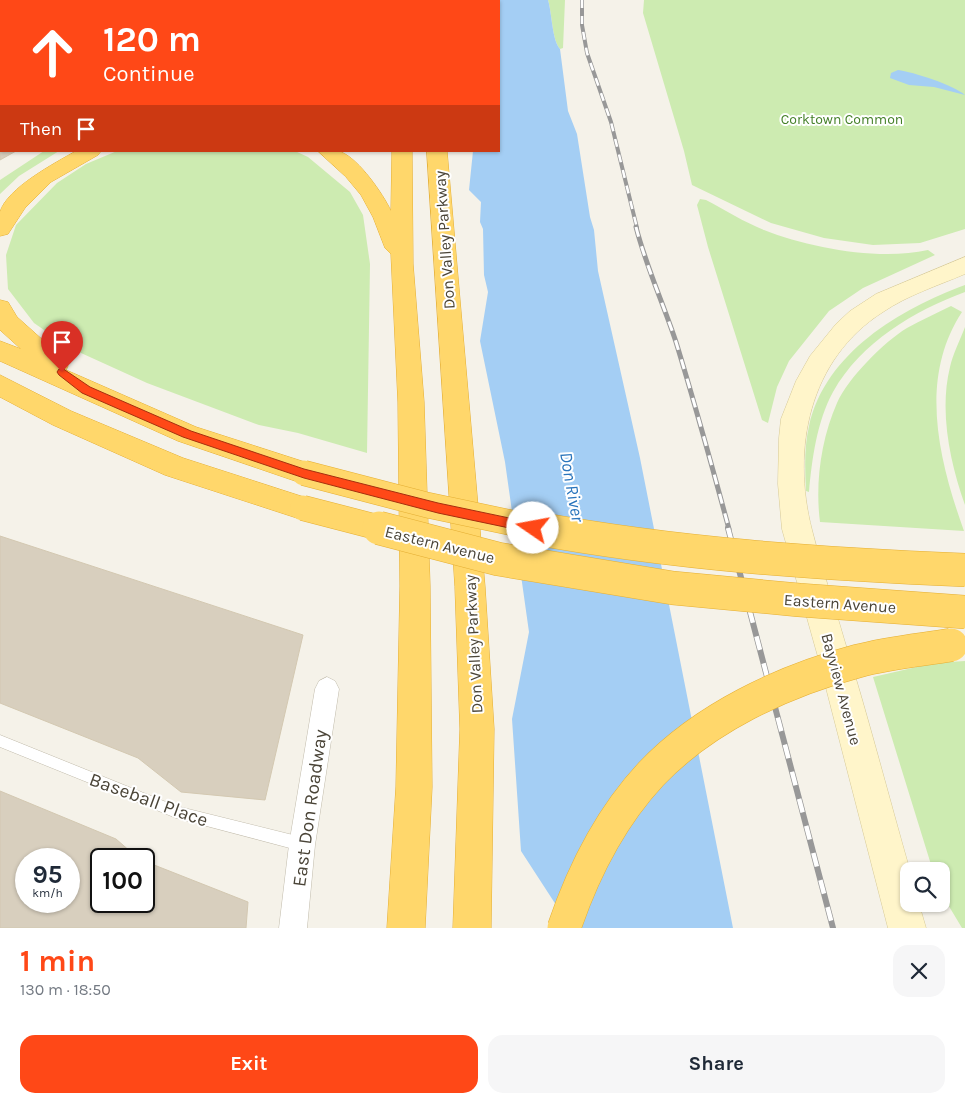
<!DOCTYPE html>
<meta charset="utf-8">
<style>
:root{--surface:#fff;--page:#f6f6f7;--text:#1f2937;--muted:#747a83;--accent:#ff4817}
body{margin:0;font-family:Karla,sans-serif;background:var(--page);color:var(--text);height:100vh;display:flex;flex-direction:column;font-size:19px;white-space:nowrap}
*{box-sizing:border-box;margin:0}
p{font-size:16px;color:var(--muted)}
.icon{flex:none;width:28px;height:28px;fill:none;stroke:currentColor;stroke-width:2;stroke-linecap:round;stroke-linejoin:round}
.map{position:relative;height:928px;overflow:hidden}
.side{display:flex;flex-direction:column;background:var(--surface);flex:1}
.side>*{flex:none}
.banner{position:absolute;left:0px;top:0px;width:500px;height:152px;box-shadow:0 1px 4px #0004;background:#ff4817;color:#fff;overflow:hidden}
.fabs{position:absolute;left:900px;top:862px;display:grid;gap:10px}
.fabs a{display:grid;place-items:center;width:50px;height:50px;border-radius:10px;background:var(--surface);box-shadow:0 1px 4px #0004;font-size:25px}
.speed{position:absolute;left:15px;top:848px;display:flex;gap:10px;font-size:25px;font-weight:700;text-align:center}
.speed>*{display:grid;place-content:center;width:65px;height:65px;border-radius:50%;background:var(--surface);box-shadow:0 1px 4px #0004;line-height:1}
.speed small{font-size:12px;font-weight:400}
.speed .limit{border:2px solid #111;border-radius:8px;background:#fff;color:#111}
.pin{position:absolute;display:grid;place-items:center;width:42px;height:42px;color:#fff;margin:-51px -21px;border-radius:50% 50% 50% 0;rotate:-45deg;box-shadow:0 0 5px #0007}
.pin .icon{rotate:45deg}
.me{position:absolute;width:55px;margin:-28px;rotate:282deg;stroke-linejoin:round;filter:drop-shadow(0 0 4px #0008)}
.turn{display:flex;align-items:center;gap:18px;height:105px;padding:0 20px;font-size:22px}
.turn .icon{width:65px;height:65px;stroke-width:2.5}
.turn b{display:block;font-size:35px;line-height:42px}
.then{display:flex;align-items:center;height:48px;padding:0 20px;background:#0003;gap:10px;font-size:19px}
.round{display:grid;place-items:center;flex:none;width:52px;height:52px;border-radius:15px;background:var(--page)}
.overview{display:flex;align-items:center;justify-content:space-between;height:85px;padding:0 20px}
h1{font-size:30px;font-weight:700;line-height:38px;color:var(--accent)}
.button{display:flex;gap:10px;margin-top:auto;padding:10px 20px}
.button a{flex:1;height:58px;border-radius:15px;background:var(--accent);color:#fff;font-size:20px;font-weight:700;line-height:58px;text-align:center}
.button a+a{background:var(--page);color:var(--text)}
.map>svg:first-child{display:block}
.green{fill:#cdebb1}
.water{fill:#a4cef4}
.building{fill:#d8cfbe;stroke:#d3c8b1;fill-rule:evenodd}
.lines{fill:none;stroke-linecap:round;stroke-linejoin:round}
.service-casing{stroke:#c1bbab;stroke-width:1}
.minor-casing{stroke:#c1bbab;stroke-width:1}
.secondary-casing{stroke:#d7ca97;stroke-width:1}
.motorway-casing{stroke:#e5af34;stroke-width:1}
.service{fill:#fff;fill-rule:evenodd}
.minor{fill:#fff;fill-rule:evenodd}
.secondary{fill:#fff5ca;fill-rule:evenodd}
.motorway{fill:#ffd76b;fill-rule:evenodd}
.rail-far2-casing{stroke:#989898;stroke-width:4}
.rail-far1-casing{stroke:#989898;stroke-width:5}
.rail-casing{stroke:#989898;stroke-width:6}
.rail-far2{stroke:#fff;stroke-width:2.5;stroke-dasharray:8;stroke-linecap:butt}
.rail-far1{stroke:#fff;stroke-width:3;stroke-dasharray:10;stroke-linecap:butt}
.rail{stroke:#fff;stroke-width:4.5;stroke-dasharray:14;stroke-linecap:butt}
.motorway-bridge-far1-casing{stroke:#e5af34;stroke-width:26;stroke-linecap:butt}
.motorway-bridge-casing{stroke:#e5af34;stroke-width:34;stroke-linecap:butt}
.motorway-bridge-far1{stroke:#ffd76b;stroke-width:25}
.motorway-bridge{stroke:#ffd76b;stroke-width:33}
.route{fill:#ff4817;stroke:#a62f0f}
.labels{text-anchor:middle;stroke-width:4;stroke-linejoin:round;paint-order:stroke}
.far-park-label{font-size:14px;fill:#437f27;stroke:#fff}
.street-label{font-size:16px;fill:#4a4437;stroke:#fff}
.water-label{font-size:18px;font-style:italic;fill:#2a75bc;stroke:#fff}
.near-street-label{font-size:19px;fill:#4a4437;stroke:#fff}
</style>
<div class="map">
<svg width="965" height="928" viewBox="0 0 965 928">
<rect width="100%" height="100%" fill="#f5f2e9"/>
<!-- green -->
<path class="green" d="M548,0H565L563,48L560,49C552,40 552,13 548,0Z
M644,0H965V229L920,243L873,245L824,238L771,223L692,185L684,151L643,13Z
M44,151H59L19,176L0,194V180Z
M117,151H295L308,157L350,192L363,215L370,264L367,453L298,433L259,425L147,383L70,348L34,323L8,289L6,255L16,225L57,183L86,164Z
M700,199L706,200C725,210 744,222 764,230C810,248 879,261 928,250L935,255L863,288L829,311L789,361L777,387L768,423L762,420L708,247L697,205Z
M965,285V292C914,311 861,342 833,392C817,421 812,459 809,492L806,491C805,470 804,448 809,426C825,353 900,309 965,285Z
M951,306L962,312C918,379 939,461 964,531L820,522C815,484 821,439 837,403C848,378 884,342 907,328C921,320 937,313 951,306Z
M965,327V505C950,463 939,411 950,367C953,354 960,340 965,327Z
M965,661V928H962L941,893V871H933L873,677L934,663Z"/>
<!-- water -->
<path class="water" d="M462,0H548C552,13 552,40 560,49L568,111L577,134L590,217L594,230L598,271L640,458L733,928H571L521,851L512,719L529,632L505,462L480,341L488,292L484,275L483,229L480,222L481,202L469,190L473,151H499V1Z
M898,70C913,72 954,85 965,95L934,87L909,85L890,78L891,73Z"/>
<!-- building -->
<path class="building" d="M169,0H310L169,1Z
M1,102V151H16L0,160Z
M0,536L303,635L265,800L181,792L138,758L0,703Z
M0,791L116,839L139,859H101V901H144V861L248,902L246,928H0ZM26,859H69V901H26Z"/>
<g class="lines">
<defs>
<path id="service" d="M0,735L176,806L301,837L306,839L308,844L306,849L301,851L176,818L0,747Z"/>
<path id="minor" d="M0,54H1V62H0Z
M327,677L335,681L339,689L315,845L307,928H279L289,845L315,689L319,681Z"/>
<path id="secondary" d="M965,257V274C937,286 908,295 883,312C809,359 791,449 812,530C821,567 834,603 844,639C868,716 888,794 910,871H909V904H919L926,928H888L818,657L782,529L778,484L779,438L781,419L796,381L810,356L836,324L850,311L876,294Z"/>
<path id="motorway" d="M395,0H411V1H395Z
M422,0H438V1H422Z
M76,151H101L98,155L51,182L25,208L8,234L0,236C0,229 0,219 0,212C7,188 55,163 76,151Z
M318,151C325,151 336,149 341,152C359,159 383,194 391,211L392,151H412L413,264L424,402L430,586L432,787L425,928H387L396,787L400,586L398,402L391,254L385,248L373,217L361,195L346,177Z
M427,151H447L485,587L494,729L491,928H453L460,729L455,587Z
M0,300L8,302L17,317L64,359L68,366L66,370L196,427L314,465L318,473L314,481L304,484L178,441L0,361V341L21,349L0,330Z
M0,375L71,411L183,458L313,500L317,508L313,516L303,520L165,475L53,425L0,397Z"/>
</defs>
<!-- service casing -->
<use href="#service" class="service-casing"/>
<!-- minor casing -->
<use href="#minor" class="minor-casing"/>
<!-- secondary casing -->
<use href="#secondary" class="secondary-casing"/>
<!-- motorway casing -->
<use href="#motorway" class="motorway-casing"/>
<!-- service -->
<use href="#service" class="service"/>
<!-- minor -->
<use href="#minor" class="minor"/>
<!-- secondary -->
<use href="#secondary" class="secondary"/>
<!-- motorway -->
<use href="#motorway" class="motorway"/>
<defs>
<path id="rail-far2" d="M582,0V25L587,53L611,122L637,228"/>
<path id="rail-far1" d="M636,227C646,266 663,303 676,342C695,404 712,466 729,529"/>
<path id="rail" d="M728,528L833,928"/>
</defs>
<!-- rail-far2 casing -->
<use href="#rail-far2" class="rail-far2-casing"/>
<!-- rail-far1 casing -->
<use href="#rail-far1" class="rail-far1-casing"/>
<!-- rail casing -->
<use href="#rail" class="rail-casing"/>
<!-- rail-far2 -->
<use href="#rail-far2" class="rail-far2"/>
<!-- rail-far1 -->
<use href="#rail-far1" class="rail-far1"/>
<!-- rail -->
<use href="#rail" class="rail"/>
<defs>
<path id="motorway-bridge-far1" d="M304,473L427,505L541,529
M303,508L384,529"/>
<path id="motorway-bridge" d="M379,528L498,559L673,588L799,600L965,612
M534,528C676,554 820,564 965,570
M564,928C583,872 610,818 651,774C704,718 783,681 858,661C888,653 920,650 951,645"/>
</defs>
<!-- motorway-bridge-far1 casing -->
<use href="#motorway-bridge-far1" class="motorway-bridge-far1-casing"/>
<!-- motorway-bridge casing -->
<use href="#motorway-bridge" class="motorway-bridge-casing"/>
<!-- motorway-bridge-far1 -->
<use href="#motorway-bridge-far1" class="motorway-bridge-far1"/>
<!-- motorway-bridge -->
<use href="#motorway-bridge" class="motorway-bridge"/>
</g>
<!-- route -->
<path class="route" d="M62,368L90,387L191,431L304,469L438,503L533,523L537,524L539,528L537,531L533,533L438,513L304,478L183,437L82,393L59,375L57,372L59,369Z"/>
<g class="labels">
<!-- far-park labels -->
<g class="far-park-label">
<text x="842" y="124">Corktown Common</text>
</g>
<!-- street labels -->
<g class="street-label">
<text transform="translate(444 240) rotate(-94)" y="6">Don Valley Parkway</text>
<text transform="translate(440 544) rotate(14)" y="6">Eastern Avenue</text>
<text transform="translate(840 603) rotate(4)" y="6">Eastern Avenue</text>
<text transform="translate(473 644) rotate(-93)" y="6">Don Valley Parkway</text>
<text transform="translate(842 689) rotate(75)" y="6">Bayview Avenue</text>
</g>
<!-- water labels -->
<g class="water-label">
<text transform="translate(572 487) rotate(80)" y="6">Don River</text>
</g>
<!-- near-street labels -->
<g class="near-street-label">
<text transform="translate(149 799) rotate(20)" y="7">Baseball Place</text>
<text transform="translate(309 808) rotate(-82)" y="7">East Don Roadway</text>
</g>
</g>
</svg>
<div class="fabs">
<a><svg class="icon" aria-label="search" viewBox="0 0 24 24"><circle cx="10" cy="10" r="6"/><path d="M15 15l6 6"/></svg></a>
</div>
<div class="speed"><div>95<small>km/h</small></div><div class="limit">100</div></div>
<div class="pin" style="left:62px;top:372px;background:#d93025"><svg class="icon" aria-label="arrive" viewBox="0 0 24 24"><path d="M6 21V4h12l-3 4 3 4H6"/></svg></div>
<svg class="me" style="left:533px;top:528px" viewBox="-20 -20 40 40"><circle r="19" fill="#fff"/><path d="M0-13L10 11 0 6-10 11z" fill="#ff4817"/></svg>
<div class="banner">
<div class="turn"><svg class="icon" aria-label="ahead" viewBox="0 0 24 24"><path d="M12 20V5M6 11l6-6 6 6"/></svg><div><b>120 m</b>Continue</div></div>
<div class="then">Then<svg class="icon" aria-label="arrive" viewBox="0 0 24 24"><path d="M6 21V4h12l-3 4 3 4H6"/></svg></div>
</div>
</div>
<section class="side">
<div class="overview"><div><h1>1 min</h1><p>130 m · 18:50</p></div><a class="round"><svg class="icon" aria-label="close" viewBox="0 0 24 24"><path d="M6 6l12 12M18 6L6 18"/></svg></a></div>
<div class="button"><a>Exit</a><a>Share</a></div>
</section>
